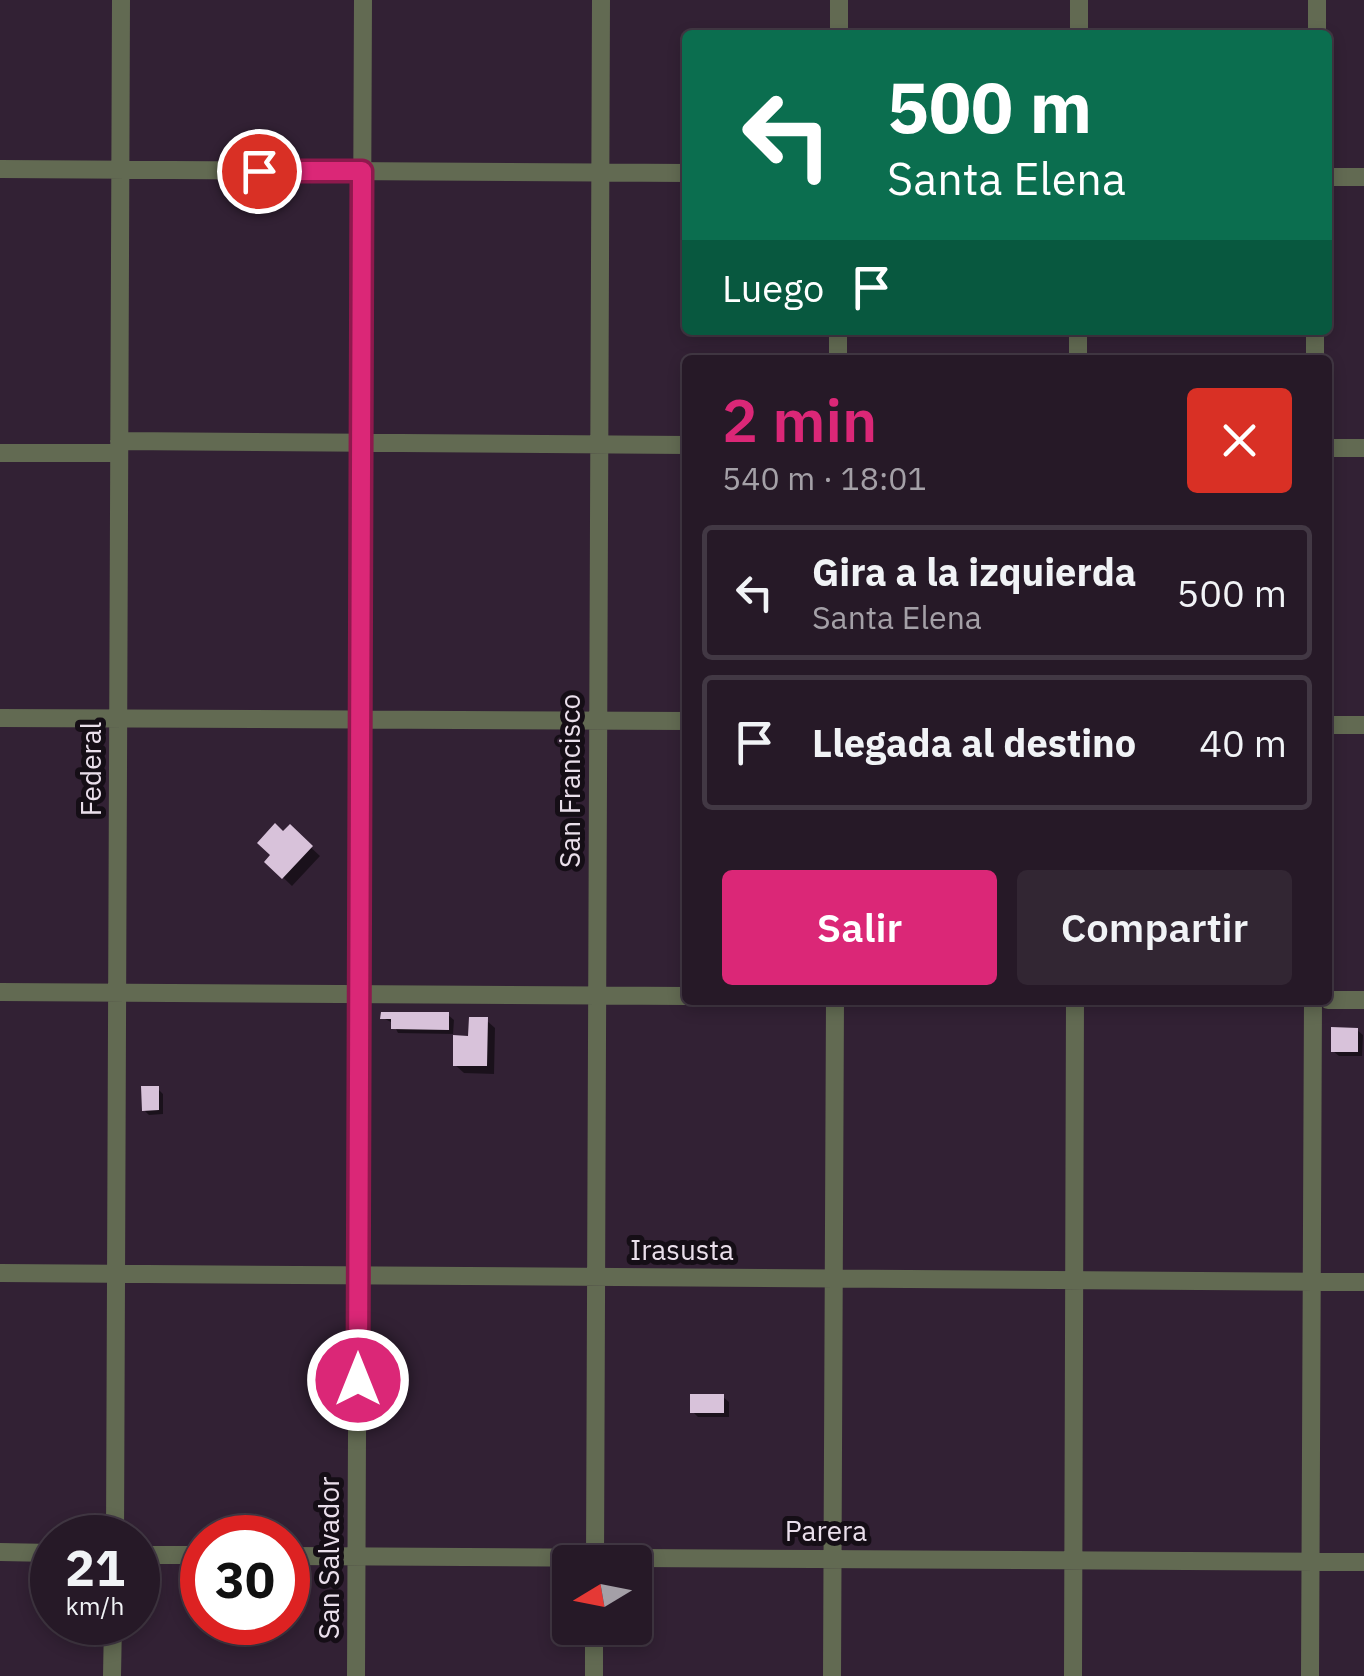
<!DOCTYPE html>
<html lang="es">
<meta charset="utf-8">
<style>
:root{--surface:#261927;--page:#322633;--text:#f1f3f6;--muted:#a4a0a7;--line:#423844;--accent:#db2777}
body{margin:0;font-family:"IBM Plex Sans",sans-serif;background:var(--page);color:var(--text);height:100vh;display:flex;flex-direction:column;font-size:38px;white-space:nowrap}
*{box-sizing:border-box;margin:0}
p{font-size:32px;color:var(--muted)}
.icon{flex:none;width:55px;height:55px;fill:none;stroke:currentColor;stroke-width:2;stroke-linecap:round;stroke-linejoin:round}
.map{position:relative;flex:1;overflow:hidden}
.panel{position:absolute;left:682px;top:355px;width:650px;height:650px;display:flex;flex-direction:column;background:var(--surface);border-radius:10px;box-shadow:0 5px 15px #0003,0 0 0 2px var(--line)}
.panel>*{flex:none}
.guide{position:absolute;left:682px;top:30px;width:650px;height:305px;border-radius:10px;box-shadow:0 5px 15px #0003,0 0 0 2px var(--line);background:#0b6e4f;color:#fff;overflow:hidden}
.needle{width:65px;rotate:260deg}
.tools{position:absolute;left:552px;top:1545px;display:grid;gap:20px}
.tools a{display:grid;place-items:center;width:100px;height:100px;border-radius:10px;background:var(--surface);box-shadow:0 5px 15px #0003,0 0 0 2px var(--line);font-size:50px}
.speed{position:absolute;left:30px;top:1515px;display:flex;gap:20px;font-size:50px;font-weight:700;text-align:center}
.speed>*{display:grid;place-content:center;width:130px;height:130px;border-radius:50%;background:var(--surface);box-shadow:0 5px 15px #0003,0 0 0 2px var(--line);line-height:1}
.speed small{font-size:25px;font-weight:400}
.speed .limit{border:15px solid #d22;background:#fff;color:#111}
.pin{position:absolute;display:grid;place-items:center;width:85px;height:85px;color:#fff;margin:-42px;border:5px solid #fff;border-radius:50%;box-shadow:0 2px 10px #0007}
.me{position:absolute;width:110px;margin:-55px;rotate:0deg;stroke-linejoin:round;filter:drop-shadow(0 0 8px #0008)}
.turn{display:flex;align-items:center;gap:35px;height:210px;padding:0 40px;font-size:45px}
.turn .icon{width:130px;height:130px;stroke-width:2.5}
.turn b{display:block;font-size:70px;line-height:85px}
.then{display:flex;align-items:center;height:95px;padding:0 40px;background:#0003;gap:20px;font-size:38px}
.round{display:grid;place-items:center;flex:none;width:105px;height:105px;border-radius:10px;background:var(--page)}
.head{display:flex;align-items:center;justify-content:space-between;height:170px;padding:0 40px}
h1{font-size:60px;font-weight:600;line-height:75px;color:var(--accent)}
.button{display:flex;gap:20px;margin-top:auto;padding:20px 40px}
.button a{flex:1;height:115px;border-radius:10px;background:var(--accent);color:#fff;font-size:40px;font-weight:600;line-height:115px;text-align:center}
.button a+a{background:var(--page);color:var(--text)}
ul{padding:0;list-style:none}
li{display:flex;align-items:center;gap:30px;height:135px;margin:0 20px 15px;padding:0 20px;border:5px solid var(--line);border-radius:10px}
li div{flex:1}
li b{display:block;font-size:38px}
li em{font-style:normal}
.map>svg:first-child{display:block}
.shadow{fill:#0007}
.building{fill:#d8c2da}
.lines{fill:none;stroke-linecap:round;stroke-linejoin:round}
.street{stroke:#626a52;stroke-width:18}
.route-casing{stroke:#8e194d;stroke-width:25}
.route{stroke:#db2777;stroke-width:18}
.labels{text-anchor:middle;stroke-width:10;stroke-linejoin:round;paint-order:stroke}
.street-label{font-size:28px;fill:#eadfeb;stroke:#150e16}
</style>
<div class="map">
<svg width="1364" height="1676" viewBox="0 0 1364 1676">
<rect width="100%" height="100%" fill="#322134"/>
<!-- shadow -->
<path class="shadow" d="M290,828L320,856L292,886L267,862Z
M448,1015L454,1020L453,1034L398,1033L393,1023L383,1018Z
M486,1020L495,1028L494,1074L464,1073L455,1065L471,1038Z
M1357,1030L1363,1035L1362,1056H1339L1333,1051Z
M158,1089L163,1094V1114L149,1115L144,1110Z
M399,1369L405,1374V1396H382L377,1391Z
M723,1397L729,1402V1417H698L693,1412Z"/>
<!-- building -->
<path class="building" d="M275,823L283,831L290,824L313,846L282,879L264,862L270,855L257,843Z
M381,1012H449V1030L391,1029V1019H380Z
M469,1017H488L487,1066H453V1035L468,1036Z
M1331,1027L1358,1028V1052H1331Z
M141,1086H159V1110L142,1111Z
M375,1366H400V1392H375Z
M690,1394H724V1413H690Z"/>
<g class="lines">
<!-- street -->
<path class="street" d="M839,35V0
M1079,35V0
M1317,35V0
M0,169L688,173
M1328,177H1364
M838,360V330
M1078,360V330
M1315,360V330
M119,441L688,445
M1328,448H1364
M0,453H119
M0,718L688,721
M1328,725H1364
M0,992L688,996
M1328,1000H1364
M0,1273L1364,1282
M115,1538L121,0
M0,1552L52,1553
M138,1555H202
M288,1556L1364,1562
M595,1562L601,0
M112,1676L113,1622
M356,1676L363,0
M594,1676V1628
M832,1676L835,1000
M1073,1676L1075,1000
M1310,1676L1313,1000"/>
</g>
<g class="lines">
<defs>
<path id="route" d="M259,171H362L358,1380"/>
</defs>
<!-- route casing -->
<use href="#route" class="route-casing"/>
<!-- route -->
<use href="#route" class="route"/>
</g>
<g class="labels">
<!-- street labels -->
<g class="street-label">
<text transform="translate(91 769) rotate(-90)" y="10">Federal</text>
<text transform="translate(570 781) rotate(-90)" y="10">San Francisco</text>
<text x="682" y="1260">Irasusta</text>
<text x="826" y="1541">Parera</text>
<text transform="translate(329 1558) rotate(-90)" y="10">San Salvador</text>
</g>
</g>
</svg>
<div class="tools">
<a><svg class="needle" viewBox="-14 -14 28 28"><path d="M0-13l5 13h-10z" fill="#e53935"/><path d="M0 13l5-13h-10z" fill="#a4a0a7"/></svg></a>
</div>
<div class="speed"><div>21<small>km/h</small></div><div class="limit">30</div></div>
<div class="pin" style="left:259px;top:171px;background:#d93025"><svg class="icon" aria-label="arrive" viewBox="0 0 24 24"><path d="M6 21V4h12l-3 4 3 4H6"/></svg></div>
<svg class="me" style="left:358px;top:1380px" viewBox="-20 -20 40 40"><circle r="17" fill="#db2777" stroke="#fff" stroke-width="3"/><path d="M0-11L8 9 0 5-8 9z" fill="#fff"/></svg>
<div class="guide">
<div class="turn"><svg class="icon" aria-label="left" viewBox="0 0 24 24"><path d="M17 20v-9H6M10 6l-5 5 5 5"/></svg><div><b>500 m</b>Santa Elena</div></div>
<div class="then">Luego<svg class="icon" aria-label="arrive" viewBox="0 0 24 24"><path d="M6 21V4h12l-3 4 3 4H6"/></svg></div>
</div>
<section class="panel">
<div class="head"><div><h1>2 min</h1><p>540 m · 18:01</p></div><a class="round" style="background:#d93025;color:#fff"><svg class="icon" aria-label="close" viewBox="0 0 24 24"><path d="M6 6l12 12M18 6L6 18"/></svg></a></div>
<ul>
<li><svg class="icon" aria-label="left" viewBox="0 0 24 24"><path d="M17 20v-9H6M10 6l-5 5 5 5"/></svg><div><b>Gira a la izquierda</b><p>Santa Elena</p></div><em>500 m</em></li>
<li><svg class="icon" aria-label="arrive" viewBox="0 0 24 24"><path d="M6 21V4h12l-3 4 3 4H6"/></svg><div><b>Llegada al destino</b></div><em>40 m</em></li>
</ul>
<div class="button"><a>Salir</a><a>Compartir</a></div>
</section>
</div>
